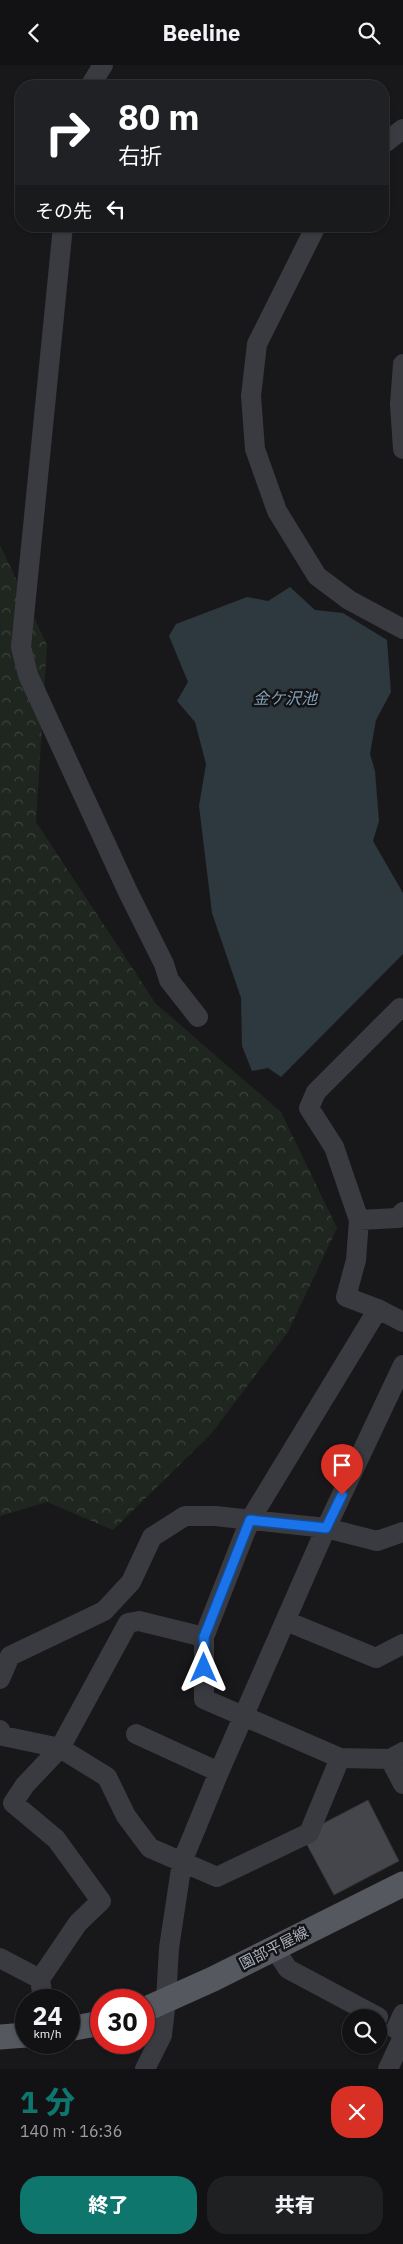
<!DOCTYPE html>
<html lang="ja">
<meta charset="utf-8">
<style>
:root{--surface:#121214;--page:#1f2022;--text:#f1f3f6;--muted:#9c9ea0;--line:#313234;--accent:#0f766e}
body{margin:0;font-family:"IBM Plex Sans","Noto Sans JP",sans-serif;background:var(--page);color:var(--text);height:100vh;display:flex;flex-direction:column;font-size:19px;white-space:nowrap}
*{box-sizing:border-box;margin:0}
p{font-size:16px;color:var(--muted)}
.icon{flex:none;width:28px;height:28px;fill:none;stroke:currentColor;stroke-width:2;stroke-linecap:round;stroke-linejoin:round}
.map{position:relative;height:2004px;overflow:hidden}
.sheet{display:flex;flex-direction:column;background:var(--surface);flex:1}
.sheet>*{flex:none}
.hud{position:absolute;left:15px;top:15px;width:374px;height:152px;border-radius:20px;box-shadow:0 1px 4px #0004,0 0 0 1px var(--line);background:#202124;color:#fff;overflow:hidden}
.fabs{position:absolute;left:342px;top:1944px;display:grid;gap:10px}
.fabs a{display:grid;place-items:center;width:45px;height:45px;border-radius:50%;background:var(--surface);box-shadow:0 1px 4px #0004,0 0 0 1px var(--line);font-size:25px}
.speed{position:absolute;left:15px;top:1924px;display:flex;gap:10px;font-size:25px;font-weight:700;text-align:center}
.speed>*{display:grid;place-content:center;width:65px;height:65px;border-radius:50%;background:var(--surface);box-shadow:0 1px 4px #0004,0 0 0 1px var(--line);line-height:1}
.speed small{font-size:12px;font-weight:400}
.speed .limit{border:8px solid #d22;background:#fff;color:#111}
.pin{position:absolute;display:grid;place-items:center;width:42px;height:42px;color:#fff;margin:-51px -21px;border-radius:50% 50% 50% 0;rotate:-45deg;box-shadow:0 0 5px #0007}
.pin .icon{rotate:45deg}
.me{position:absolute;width:55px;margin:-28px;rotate:0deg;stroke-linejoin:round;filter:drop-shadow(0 0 4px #0008)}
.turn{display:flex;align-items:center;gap:18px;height:105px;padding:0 20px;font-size:22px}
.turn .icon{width:65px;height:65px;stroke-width:2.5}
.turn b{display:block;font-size:35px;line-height:42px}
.then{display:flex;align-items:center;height:48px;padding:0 20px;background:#0003;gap:10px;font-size:19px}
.round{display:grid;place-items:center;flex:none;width:52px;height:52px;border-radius:20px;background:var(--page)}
.headline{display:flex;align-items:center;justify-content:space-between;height:85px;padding:0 20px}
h1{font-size:30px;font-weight:800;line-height:38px;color:var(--accent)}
.action{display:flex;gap:10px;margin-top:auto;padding:10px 20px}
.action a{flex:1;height:58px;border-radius:20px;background:var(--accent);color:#fff;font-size:20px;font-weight:800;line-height:58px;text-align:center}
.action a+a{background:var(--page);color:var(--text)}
header{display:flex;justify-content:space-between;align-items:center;height:65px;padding:0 20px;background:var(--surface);font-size:22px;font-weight:800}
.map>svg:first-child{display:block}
.forest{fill:url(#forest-crowns)}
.water{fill:#2e383f}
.building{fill:#45464b;stroke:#323237}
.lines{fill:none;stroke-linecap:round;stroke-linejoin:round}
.minor{stroke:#393b40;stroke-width:20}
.major{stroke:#55585f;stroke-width:25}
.route-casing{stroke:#114b97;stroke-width:12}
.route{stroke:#1a73e8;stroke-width:9}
.labels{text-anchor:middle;stroke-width:5;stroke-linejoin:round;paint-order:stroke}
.street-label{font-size:15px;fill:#abb0ba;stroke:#131316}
.water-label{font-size:16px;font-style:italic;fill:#829fb5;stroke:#131316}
</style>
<header><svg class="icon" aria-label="back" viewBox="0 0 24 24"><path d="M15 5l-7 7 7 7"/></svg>Beeline<svg class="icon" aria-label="search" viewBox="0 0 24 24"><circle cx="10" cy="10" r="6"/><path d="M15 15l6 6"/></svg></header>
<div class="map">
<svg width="403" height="2004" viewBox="0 0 403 2004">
<defs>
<pattern id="forest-crowns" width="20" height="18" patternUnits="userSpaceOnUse" patternTransform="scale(1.25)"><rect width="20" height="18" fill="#1e261f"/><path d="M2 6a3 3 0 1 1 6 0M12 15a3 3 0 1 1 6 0" fill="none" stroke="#3c433d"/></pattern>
</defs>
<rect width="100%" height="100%" fill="#18181b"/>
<!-- forest -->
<path class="forest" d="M0,480L47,580L36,757L156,939L281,1047L337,1163L288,1267L211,1369L113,1465L47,1437L0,1451Z"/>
<!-- water -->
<path class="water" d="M290,522L315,545L343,548L387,575L391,627L376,655L370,689L375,706L379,756L373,776L403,828V889L281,1012L268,1003L252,1006L242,981L241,933L212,848L199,741L206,699L195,657L177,636L188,617L169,571L176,559L247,532L268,536Z"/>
<!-- building -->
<path class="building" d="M368,1735L399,1796L334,1830L306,1778L322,1759Z"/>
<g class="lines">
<!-- minor -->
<path class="minor" d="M90,21L103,0
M382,80L403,64
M63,161L21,582L28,610L128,827L164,899L169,915L198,952
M316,161L257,279L251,331L255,384L277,446L317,511L349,535L403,564
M403,299L400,339L403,384
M359,1155L398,1153L403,1147
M378,1244L403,1257
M286,1556L376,1593L403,1579
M0,1614L10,1591L104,1546L131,1517L152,1472L185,1451H215L326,1463L377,1476L403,1467
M0,1665L3,1671L60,1683L107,1712L126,1751L150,1783L217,1812L309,1768L340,1693L390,1694L403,1687
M136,1669L219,1707
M340,1693L204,1634V1572L250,1455L378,1244L346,1232L356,1195L359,1155L334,1082L309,1043L316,1027L400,943L403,945
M390,1694L403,1719
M274,1883L288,1904L378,1952
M0,1893L40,1914
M43,1935L40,1914L78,1858L101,1836L56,1774L13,1738L25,1720L60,1683L128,1558L139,1556L204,1572
M396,1964L403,1949
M145,2004L162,1970L166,1935L169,1883L182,1797L219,1707L326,1463L403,1300
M388,2004L403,1972"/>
<!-- major -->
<path class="major" d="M144,1945L213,1914L403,1819
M69,1964L101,1958
M0,1972L26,1970"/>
</g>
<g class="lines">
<defs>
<path id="route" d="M204,1603V1572L250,1455L326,1463L342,1430"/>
</defs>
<!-- route casing -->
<use href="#route" class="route-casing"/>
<!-- route -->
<use href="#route" class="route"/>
</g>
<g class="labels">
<!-- street labels -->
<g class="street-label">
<text transform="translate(274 1883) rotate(-27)" y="5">園部平屋線</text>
</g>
<!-- water labels -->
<g class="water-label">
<text x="285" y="639">金ケ沢池</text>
</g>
</g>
</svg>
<div class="fabs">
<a><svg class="icon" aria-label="search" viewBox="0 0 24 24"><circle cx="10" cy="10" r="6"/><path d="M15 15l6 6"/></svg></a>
</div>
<div class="speed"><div>24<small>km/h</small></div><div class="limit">30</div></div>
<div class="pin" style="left:342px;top:1430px;background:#d93025"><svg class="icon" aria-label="arrive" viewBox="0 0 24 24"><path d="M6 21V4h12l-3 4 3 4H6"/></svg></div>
<svg class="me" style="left:204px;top:1603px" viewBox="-20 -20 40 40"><path d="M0-17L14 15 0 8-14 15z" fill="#1a73e8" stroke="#fff" stroke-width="4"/></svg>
<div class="hud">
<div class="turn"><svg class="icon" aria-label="right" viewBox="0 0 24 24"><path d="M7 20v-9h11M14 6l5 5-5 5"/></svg><div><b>80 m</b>右折</div></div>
<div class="then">その先<svg class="icon" aria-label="left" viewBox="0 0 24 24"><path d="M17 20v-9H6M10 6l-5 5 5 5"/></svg></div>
</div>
</div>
<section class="sheet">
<div class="headline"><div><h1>1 分</h1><p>140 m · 16:36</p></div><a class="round" style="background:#d93025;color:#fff"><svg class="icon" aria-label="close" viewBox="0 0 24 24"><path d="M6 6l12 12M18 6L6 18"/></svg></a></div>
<div class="action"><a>終了</a><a>共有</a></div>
</section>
